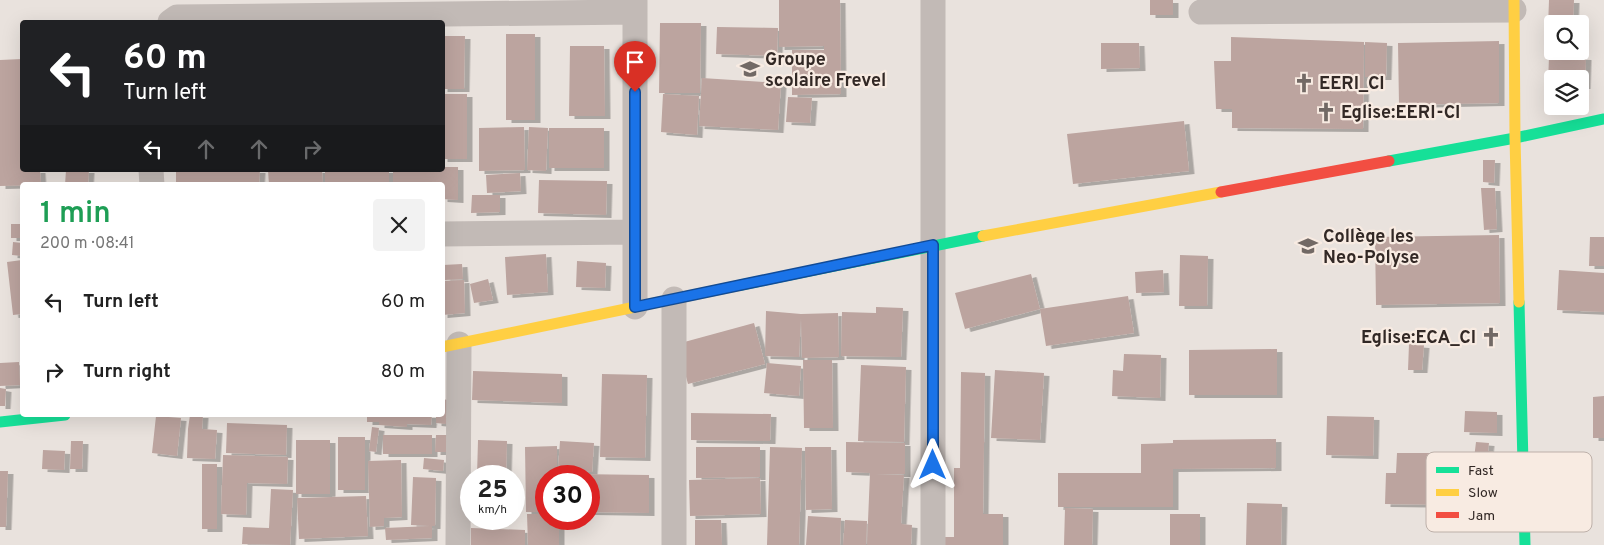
<!DOCTYPE html>
<meta charset="utf-8">
<style>
:root{--surface:#fff;--page:#f2f2f2;--text:#222;--muted:#767676}
body{margin:0;font-family:Overpass,sans-serif;background:var(--page);color:var(--text);height:100vh;display:flex;flex-direction:column;font-size:19px;white-space:nowrap}
*{box-sizing:border-box;margin:0}
p{font-size:16px;color:var(--muted)}
.icon{flex:none;width:28px;height:28px;fill:none;stroke:currentColor;stroke-width:2;stroke-linecap:round;stroke-linejoin:round}
.map{position:relative;flex:1;overflow:hidden}
.side{position:absolute;left:20px;top:182px;width:425px;height:235px;display:flex;flex-direction:column;background:var(--surface);border-radius:5px;box-shadow:0 5px 20px #0002}
.side>*{flex:none}
.top-card{position:absolute;left:20px;top:20px;width:425px;height:152px;border-radius:5px;box-shadow:0 5px 20px #0002;background:#202124;color:#fff;overflow:hidden}
.controls{position:absolute;left:1544px;top:15px;display:grid;gap:10px}
.controls a{display:grid;place-items:center;width:45px;height:45px;border-radius:5px;background:var(--surface);box-shadow:0 5px 20px #0002;font-size:25px}
.speed{position:absolute;left:460px;top:465px;display:flex;gap:10px;font-size:25px;font-weight:700;text-align:center}
.speed>*{display:grid;place-content:center;width:65px;height:65px;border-radius:50%;background:var(--surface);box-shadow:0 5px 20px #0002;line-height:1}
.speed small{font-size:12px;font-weight:400}
.speed .limit{border:8px solid #d22;background:#fff;color:#111}
.pin{position:absolute;display:grid;place-items:center;width:42px;height:42px;color:#fff;margin:-51px -21px;border-radius:50% 50% 50% 0;rotate:-45deg;box-shadow:0 0 5px #0007}
.pin .icon{rotate:45deg}
.me{position:absolute;width:55px;margin:-28px;rotate:0deg;stroke-linejoin:round;filter:drop-shadow(0 0 4px #0008)}
.turn{display:flex;align-items:center;gap:18px;height:105px;padding:0 20px;font-size:22px}
.turn .icon{width:65px;height:65px;stroke-width:2.5}
.turn b{display:block;font-size:35px;line-height:42px}
.lanes{display:flex;align-items:center;height:48px;padding:0 20px;background:#0003;justify-content:center;gap:25px;direction:ltr}
.lanes .off{opacity:.35}
.round{display:grid;place-items:center;flex:none;width:52px;height:52px;border-radius:5px;background:var(--page)}
.head{display:flex;align-items:center;justify-content:space-between;height:85px;padding:0 20px}
h1{font-size:30px;font-weight:600;line-height:38px;color:#1e9e55}
ul{padding:0;list-style:none}
li{display:flex;align-items:center;gap:15px;height:70px;padding:0 20px}
li div{flex:1}
li b{display:block;font-size:19px}
li em{font-style:normal}
.map>svg:first-child{display:block}
.building{fill:#bca49f;filter:url(#shadow)}
.lines{fill:none;stroke-linecap:round;stroke-linejoin:round}
.street{stroke:#c2bab6;stroke-width:25}
.fast{stroke:#16e098;stroke-width:11}
.slow{stroke:#ffcf43;stroke-width:11}
.jam{stroke:#f24e42;stroke-width:11}
.route-casing{stroke:#114b97;stroke-width:12}
.route{stroke:#1a73e8;stroke-width:9}
.labels{text-anchor:middle;stroke-width:4.5;stroke-linejoin:round;paint-order:stroke}
.poi-label{font-size:18px;font-weight:bold;fill:#322825;stroke:#f8ebe2;text-anchor:start}
.key{fill:#f8ebe2;stroke:#bdb0a9;stroke-width:1}
.key-label{font-size:14px;fill:#322825}
</style>
<div class="map">
<svg width="1604" height="545" viewBox="0 0 1604 545">
<defs>
<filter id="shadow"><feDropShadow dx="5.5" dy="3" stdDeviation="0" flood-color="#0004"/></filter>
</defs>
<rect width="100%" height="100%" fill="#e9e2dd"/>
<!-- building -->
<path class="building" d="M779,0H840L841,94L792,95V50H824V46L779,47Z
M1150,0H1173V15H1150Z
M1549,0H1574L1573,24H1552V51H1572V55H1547Z
M660,23H701L700,93H659Z
M717,27L778,28L777,56L716,54Z
M506,34H535V120H506Z
M442,36H465L464,89H442Z
M1231,37L1364,42L1363,129L1232,128V109H1216L1214,61H1231Z
M1499,41V103L1399,105L1398,43Z
M1365,42L1387,43L1386,77H1365Z
M1101,43H1139L1140,68L1101,69Z
M570,46H604L605,116H569Z
M1549,56L1586,57L1585,86H1580V79H1552V85H1548Z
M22,59V170H40L41,185L0,186V60Z
M702,78L781,83L778,130L699,126Z
M442,94H467V159H442Z
M663,94L699,96L697,135L661,132Z
M788,97L812,98L810,123L786,122Z
M1184,121L1189,171L1073,184L1067,134Z
M524,127L525,170L479,171V128Z
M529,127L548,128L546,171L527,170Z
M549,128H604V168H549Z
M1483,160H1495L1494,183L1483,182Z
M442,167H458V200L442,199V185H393V170H442Z
M66,170H89L88,185H65Z
M176,170H260L259,185H176Z
M268,170H322L323,185H269Z
M325,170H389V185H325Z
M520,173L521,191L487,193L486,175Z
M539,180L607,181L606,215L538,213Z
M1481,188H1495L1497,229L1484,230Z
M472,195H500V212L471,213Z
M11,224H22V238H11Z
M1499,235L1500,303L1376,305L1375,237Z
M1590,237H1604V266H1589Z
M13,242L22,243V256L12,255Z
M546,254L548,292L507,295L505,257Z
M1180,255L1208,256L1207,306H1179Z
M22,260V314L13,315L7,262Z
M577,261L606,263L605,288L576,287Z
M462,264L463,279L445,280L443,265Z
M1163,270L1164,292L1136,293L1135,272Z
M1559,270L1604,273V312L1557,310Z
M1031,274L1040,309L965,329L955,293Z
M488,279L493,300L474,303L470,284Z
M464,280L465,313L442,315V281Z
M1128,296L1134,333L1046,346L1040,309Z
M876,307L903,308L901,357L841,356L842,312L876,313Z
M766,311L801,314L838,313L839,357L802,358L801,318L799,357L765,356Z
M754,323L765,364L688,384L677,344Z
M1409,344L1424,345L1422,370H1408Z
M1277,349V395H1189V350Z
M1124,354L1161,355L1160,398L1112,396L1113,370L1123,371Z
M803,360H832L833,428H804Z
M19,362L20,385L0,386V363Z
M767,363L801,366L799,396L764,393Z
M861,365L906,367L904,442L858,441Z
M995,370L1044,373L1040,440L991,438Z
M473,371L562,374V403L472,400Z
M961,372L985,373L983,514H1003V545H944V537H954V468H960Z
M602,374L647,375L645,458L600,457Z
M0,388L6,389L5,406H0Z
M1604,396V438H1593V397Z
M442,399L448,400L446,424L436,423V415H442Z
M1465,411L1497,412V433L1464,432Z
M691,413L771,414L770,441L691,440Z
M190,415H203L202,429L217,430L215,459L187,458L188,429Z
M367,415H432L431,425L407,424V427L379,425V422H367Z
M156,416L181,418L177,456L152,453Z
M1327,416L1374,417L1373,456L1326,455Z
M227,423L287,425L286,455L226,453Z
M372,427L379,428L376,452L369,451Z
M383,435H432V454H383Z
M436,435H447L446,452H435Z
M338,437H365V490H338Z
M1276,439V468L1173,469V507H1058V473H1141V444L1173,443V440Z
M296,440H330V494H296Z
M478,440L507,441L506,476H477Z
M71,441H83L82,469H70Z
M560,441L594,443L592,472L558,470Z
M846,442L905,443V474H875L904,475L901,524L912,525L911,545H867L870,473L846,472Z
M1476,442L1489,443L1488,451L1493,452L1491,470L1473,467Z
M557,446V476H546V512H526L525,447Z
M696,447H760V477L696,478Z
M770,447L802,448L799,545H767Z
M805,447H831L832,509L806,510Z
M43,450L65,451L64,470L42,469Z
M1397,453H1431L1430,470H1460L1459,505L1385,504L1386,473H1396Z
M223,455L288,457L287,484L247,483L246,515L221,514Z
M424,458L444,460L443,471L423,469Z
M401,460L402,517L384,518V526L370,527L368,461Z
M202,464H217V529H202Z
M0,471H8L6,527H0Z
M573,474L649,475V513L589,512V476H573Z
M413,477L436,478L435,526H432V538L386,540L385,528L430,526L411,525Z
M760,478L761,514L690,516L689,480Z
M271,489L293,490L290,545L242,544L243,527L269,528Z
M366,496L368,536L299,539L297,498Z
M1247,503L1282,504L1281,545H1246Z
M1065,508L1093,509L1092,545H1064Z
M527,514H546V519H559V545H528Z
M1170,514H1200V545H1170Z
M808,516L841,518L840,545H806Z
M695,520H721L722,545H695Z
M845,520L867,521L866,545H843Z
M471,528L525,530V545H471Z"/>
<g class="lines">
<!-- street -->
<path class="street" d="M635,0V307
M933,0V545
M1201,12L1514,10
M170,22L177,17L635,12
M151,170L152,185
M442,234L635,232
M458,545L459,344
M674,545V299"/>
<!-- fast -->
<path class="fast" d="M1389,161L1515,138L1604,119
M741,285L983,236
M1519,302L1525,545
M0,422L65,415"/>
<!-- slow -->
<path class="slow" d="M1514,0L1515,138L1519,302
M983,236L1221,192
M442,347L741,285"/>
<!-- jam -->
<path class="jam" d="M1221,192L1389,161"/>
</g>
<g class="lines">
<defs>
<path id="route" d="M635,92V307L933,245V465"/>
</defs>
<!-- route casing -->
<use href="#route" class="route-casing"/>
<!-- route -->
<use href="#route" class="route"/>
</g>
<!-- icons -->
<defs>
<symbol id="school-bare" viewBox="-9 -9 18 18"><path d="M0-5L7-2L0 1L-7-2ZM-4 1L0 2.5L4 1V4Q0 6-4 4Z" fill="#726965" stroke="#f8ebe2" stroke-width="2.5" paint-order="stroke"/></symbol>
<symbol id="church-bare" viewBox="-9 -9 18 18"><path d="M-1.2-6h2.4v3.5h3.3v2.4h-3.3V6h-2.4V-.1h-3.3v-2.4h3.3Z" fill="#726965" stroke="#f8ebe2" stroke-width="2.5" paint-order="stroke"/></symbol>
</defs>
<g fill-rule="evenodd">
<use href="#school-bare" x="736" y="55" width="28" height="28"/>
<use href="#church-bare" x="1290" y="69" width="28" height="28"/>
<use href="#church-bare" x="1312" y="98" width="28" height="28"/>
<use href="#school-bare" x="1294" y="232" width="28" height="28"/>
<use href="#church-bare" x="1477" y="323" width="28" height="28"/>
</g>
<g class="labels">
<!-- poi labels -->
<g class="poi-label">
<text x="765" y="65">Groupe<tspan x="765" dy="21">scolaire Frevel</tspan></text>
<text x="1319" y="89">EERI_CI</text>
<text x="1341" y="118">Eglise:EERI-CI</text>
<text x="1323" y="242">Collège les<tspan x="1323" dy="21">Neo-Polyse</tspan></text>
<text x="1476" y="343" text-anchor="end">Eglise:ECA_CI</text>
</g>
</g>
<!-- legend -->
<rect x="1426" y="452" width="166" height="80" rx="8" class="key"/>
<rect x="1436" y="467" width="23" height="6" fill="#16e098"/>
<rect x="1436" y="489" width="23" height="7" fill="#ffcf43"/>
<rect x="1436" y="512" width="23" height="6" fill="#f24e42"/>
<g class="key-label">
<text x="1468" y="475">Fast</text>
<text x="1468" y="497">Slow</text>
<text x="1468" y="520">Jam</text>
</g>
</svg>
<div class="controls">
<a><svg class="icon" aria-label="search" viewBox="0 0 24 24"><circle cx="10" cy="10" r="6"/><path d="M15 15l6 6"/></svg></a>
<a><svg class="icon" aria-label="layers" viewBox="0 0 24 24"><path d="M12 4l9 5-9 5-9-5zM3 14l9 5 9-5"/></svg></a>
</div>
<div class="speed"><div>25<small>km/h</small></div><div class="limit">30</div></div>
<div class="pin" style="left:635px;top:92px;background:#d93025"><svg class="icon" aria-label="arrive" viewBox="0 0 24 24"><path d="M6 21V4h12l-3 4 3 4H6"/></svg></div>
<svg class="me" style="left:933px;top:465px" viewBox="-20 -20 40 40"><path d="M0-17L14 15 0 8-14 15z" fill="#1a73e8" stroke="#fff" stroke-width="4"/></svg>
<div class="top-card">
<div class="turn"><svg class="icon" aria-label="left" viewBox="0 0 24 24"><path d="M17 20v-9H6M10 6l-5 5 5 5"/></svg><div><b>60 m</b>Turn left</div></div>
<div class="lanes"><svg class="icon" aria-label="left" viewBox="0 0 24 24"><path d="M17 20v-9H6M10 6l-5 5 5 5"/></svg><svg class="icon off" aria-label="ahead" viewBox="0 0 24 24"><path d="M12 20V5M6 11l6-6 6 6"/></svg><svg class="icon off" aria-label="ahead" viewBox="0 0 24 24"><path d="M12 20V5M6 11l6-6 6 6"/></svg><svg class="icon off" aria-label="right" viewBox="0 0 24 24"><path d="M7 20v-9h11M14 6l5 5-5 5"/></svg></div>
</div>
<section class="side">
<div class="head"><div><h1>1 min</h1><p>200 m · 08:41</p></div><a class="round"><svg class="icon" aria-label="close" viewBox="0 0 24 24"><path d="M6 6l12 12M18 6L6 18"/></svg></a></div>
<ul>
<li><svg class="icon" aria-label="left" viewBox="0 0 24 24"><path d="M17 20v-9H6M10 6l-5 5 5 5"/></svg><div><b>Turn left</b></div><em>60 m</em></li>
<li><svg class="icon" aria-label="right" viewBox="0 0 24 24"><path d="M7 20v-9h11M14 6l5 5-5 5"/></svg><div><b>Turn right</b></div><em>80 m</em></li>
</ul>
</section>
</div>
